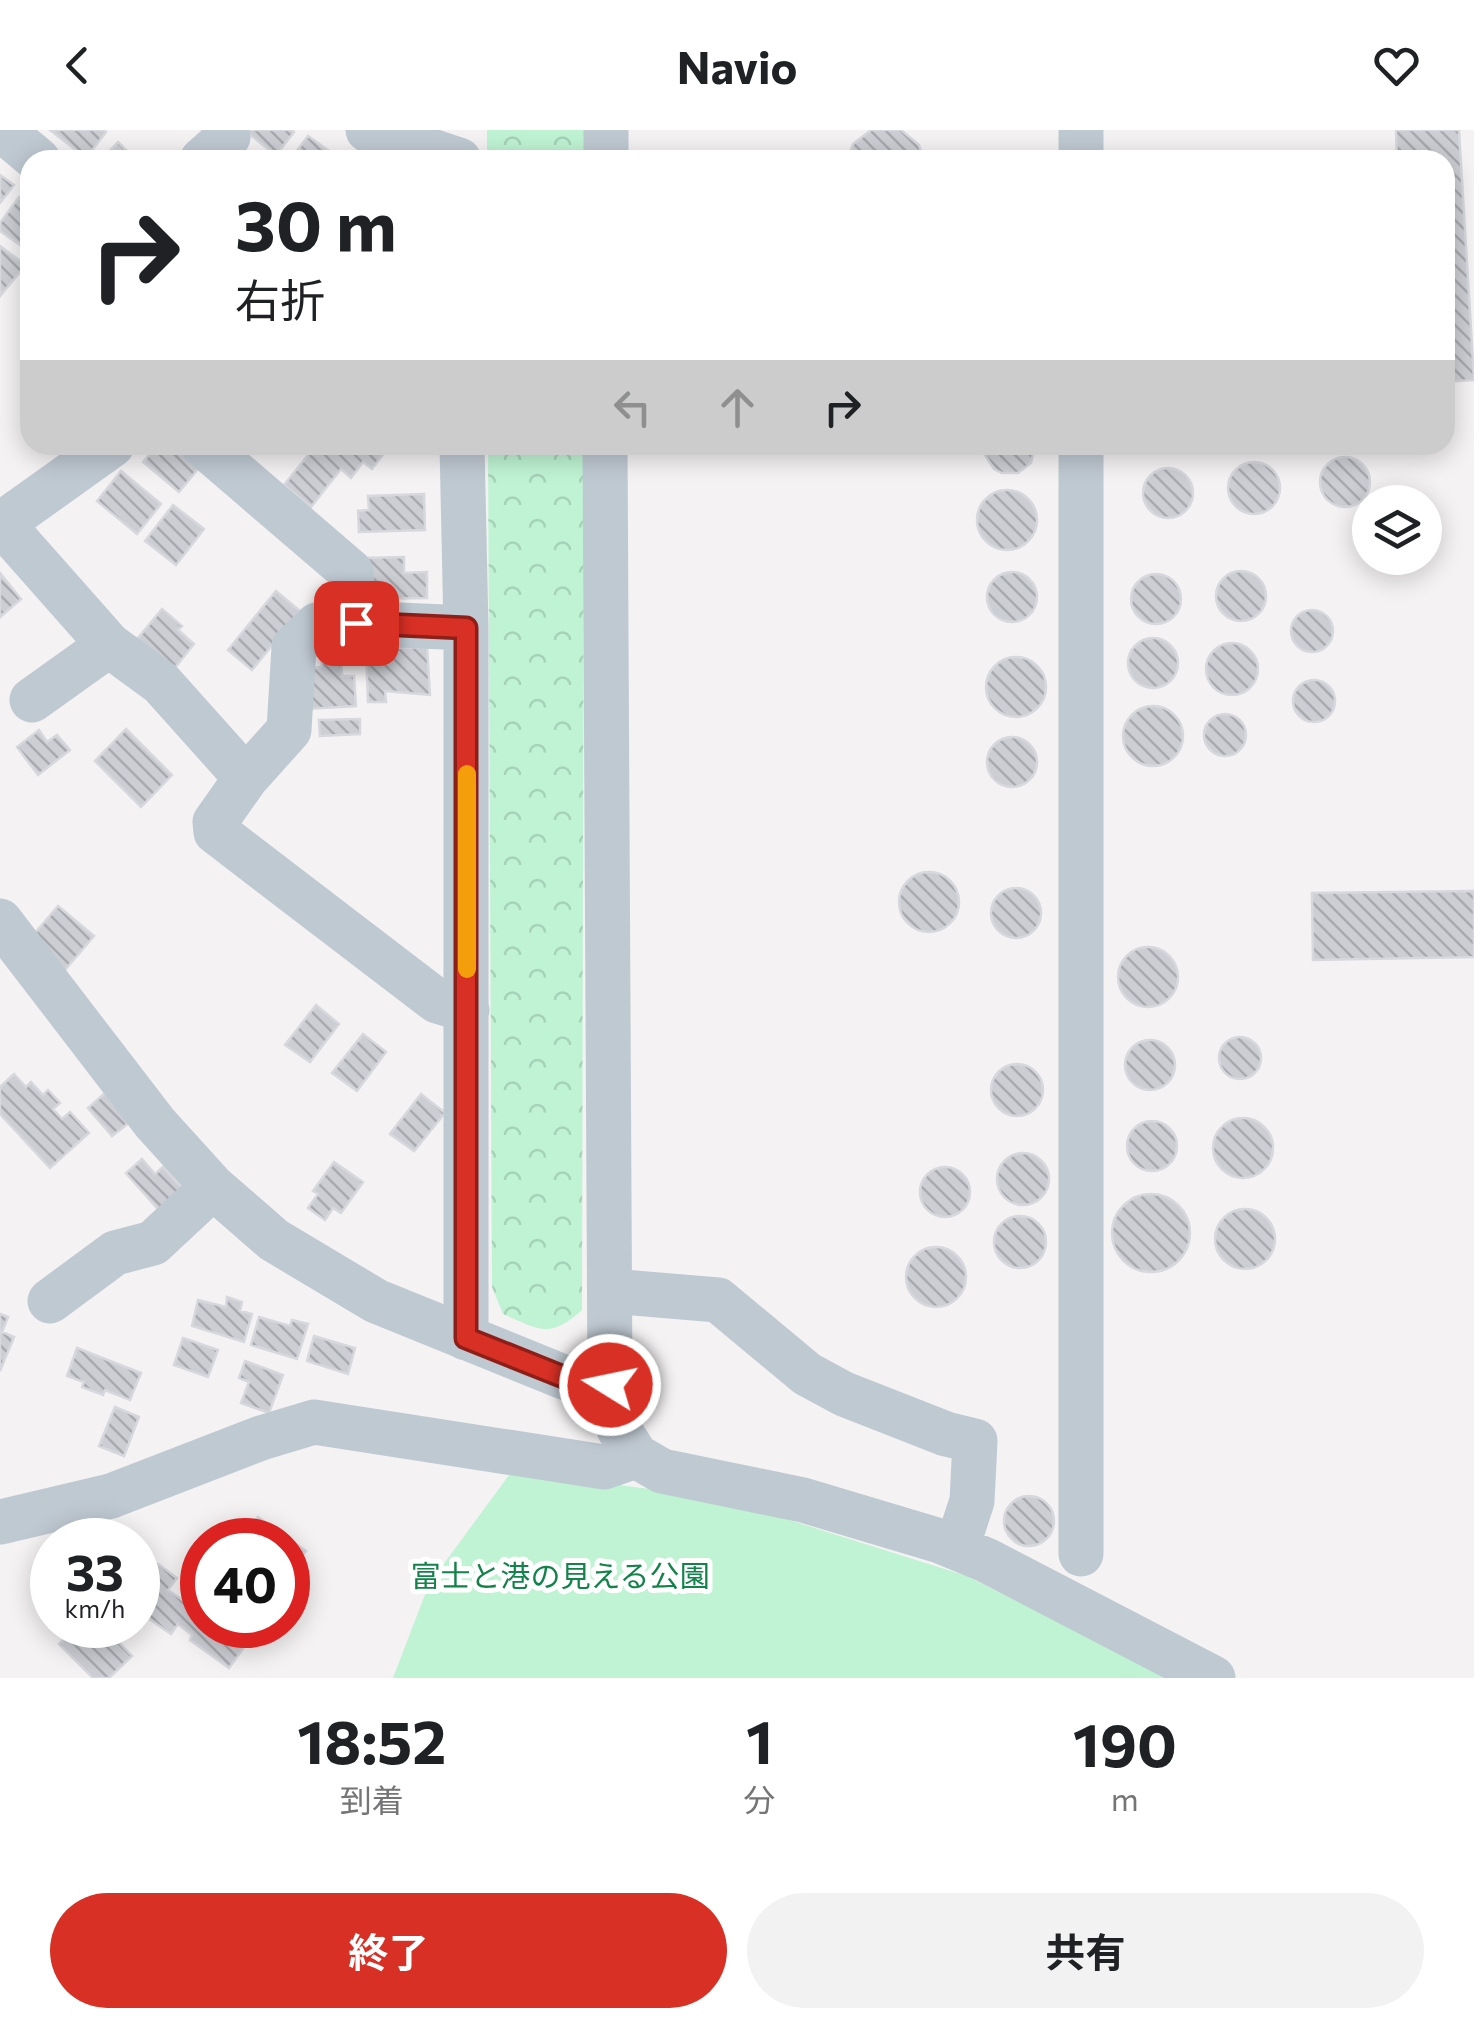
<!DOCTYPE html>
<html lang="ja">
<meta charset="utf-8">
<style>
:root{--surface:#fff;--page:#f2f2f2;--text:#202124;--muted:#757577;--accent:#d93025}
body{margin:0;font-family:Commissioner,"Noto Sans JP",sans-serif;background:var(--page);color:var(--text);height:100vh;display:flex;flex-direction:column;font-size:38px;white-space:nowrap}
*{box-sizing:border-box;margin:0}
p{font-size:32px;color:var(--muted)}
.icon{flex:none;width:55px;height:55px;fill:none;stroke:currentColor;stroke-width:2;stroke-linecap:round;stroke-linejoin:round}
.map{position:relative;height:1548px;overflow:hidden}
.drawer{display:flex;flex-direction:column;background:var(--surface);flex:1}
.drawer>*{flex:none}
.top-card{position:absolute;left:20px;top:20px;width:1435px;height:305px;border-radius:30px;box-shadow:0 5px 25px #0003;background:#fff;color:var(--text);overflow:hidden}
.tools{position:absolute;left:1352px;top:355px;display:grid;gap:20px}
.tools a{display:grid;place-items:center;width:90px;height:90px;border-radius:50%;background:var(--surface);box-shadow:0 5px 25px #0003;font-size:50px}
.speed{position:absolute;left:30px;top:1388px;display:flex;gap:20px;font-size:50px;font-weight:700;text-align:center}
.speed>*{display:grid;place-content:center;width:130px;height:130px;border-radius:50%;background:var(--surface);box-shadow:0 5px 25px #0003;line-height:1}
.speed small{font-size:25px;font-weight:400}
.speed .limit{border:15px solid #d22;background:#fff;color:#111}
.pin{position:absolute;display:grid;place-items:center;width:85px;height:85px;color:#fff;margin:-42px;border-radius:20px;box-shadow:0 5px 15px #0006}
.me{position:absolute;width:110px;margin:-55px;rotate:280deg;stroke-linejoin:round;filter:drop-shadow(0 0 8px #0008)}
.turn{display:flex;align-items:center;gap:35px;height:210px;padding:0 50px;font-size:45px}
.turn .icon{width:130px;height:130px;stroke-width:2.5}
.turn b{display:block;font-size:70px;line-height:85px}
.lanes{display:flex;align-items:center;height:95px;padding:0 50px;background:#0003;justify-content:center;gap:50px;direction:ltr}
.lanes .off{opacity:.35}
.eta{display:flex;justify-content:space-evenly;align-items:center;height:170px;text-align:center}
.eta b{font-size:60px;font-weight:700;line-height:70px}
.primary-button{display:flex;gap:20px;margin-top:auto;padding:20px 50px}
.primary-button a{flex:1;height:115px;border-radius:60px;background:var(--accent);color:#fff;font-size:40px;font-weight:700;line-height:115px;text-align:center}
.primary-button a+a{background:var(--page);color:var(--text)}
header{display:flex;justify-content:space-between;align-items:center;height:130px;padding:0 50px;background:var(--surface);font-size:45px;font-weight:700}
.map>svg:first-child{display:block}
.green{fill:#bff3d3}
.forest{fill:url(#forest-crowns)}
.building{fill:url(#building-back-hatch);stroke:#d6d8dd;stroke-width:2.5}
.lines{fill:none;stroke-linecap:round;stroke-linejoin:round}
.minor{stroke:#bfc9d2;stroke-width:45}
.route-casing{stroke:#8d1f18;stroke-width:25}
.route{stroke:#d93025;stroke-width:18}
.slow{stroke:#f59e0b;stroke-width:18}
.labels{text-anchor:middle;stroke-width:10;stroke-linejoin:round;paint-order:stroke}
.park-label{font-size:30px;fill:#12834a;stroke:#fff}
</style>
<header><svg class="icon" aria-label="back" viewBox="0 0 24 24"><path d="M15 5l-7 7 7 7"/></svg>Navio<svg class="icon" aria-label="heart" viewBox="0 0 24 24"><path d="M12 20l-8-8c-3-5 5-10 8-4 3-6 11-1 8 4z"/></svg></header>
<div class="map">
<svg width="1474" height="1548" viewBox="0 0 1474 1548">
<defs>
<pattern id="forest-crowns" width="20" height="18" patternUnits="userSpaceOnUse" patternTransform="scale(2.5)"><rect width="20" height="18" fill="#bff3d3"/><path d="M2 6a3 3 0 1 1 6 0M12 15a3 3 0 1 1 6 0" fill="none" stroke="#a6d2b8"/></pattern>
<pattern id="building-back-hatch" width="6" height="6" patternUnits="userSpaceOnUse" patternTransform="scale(2.5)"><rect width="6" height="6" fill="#ccced4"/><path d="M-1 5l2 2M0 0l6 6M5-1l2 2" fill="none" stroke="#a8aaaf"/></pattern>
</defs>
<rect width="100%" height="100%" fill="#f4f2f2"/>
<!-- green -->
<path class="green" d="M512,1341L680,1363L764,1382L843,1407L967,1446L1168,1548H393L429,1454Z"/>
<!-- forest -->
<path class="forest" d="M487,0H585L584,30H487Z
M488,315H584L582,1180C550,1209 540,1200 503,1184L492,1157Z"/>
<!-- building -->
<path class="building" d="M50,0H103L106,2L86,28Z
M244,0H292L294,2L276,25Z
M871,0H901L919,15L924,30H847L853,14Z
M1396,0H1459L1474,250L1445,252V30H1397Z
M308,6L342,30H290Z
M118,12L136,30H101Z
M0,45L14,55L0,73Z
M19,67L30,75V122L0,101V93Z
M0,116L26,135L0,166Z
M147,315H180L203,333L179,362L143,332L153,320Z
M316,315H376L385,322L372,339L363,332L351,348L341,339L311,377L284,355Z
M398,315H437L438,322L398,323Z
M1035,315L1031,333L1018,343H1002L994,339L985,325V315Z
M1320 352a25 25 0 1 1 50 0a25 25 0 1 1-50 0Z
M1228 358a26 26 0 1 1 52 0a26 26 0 1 1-52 0Z
M1143 363a25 25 0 1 1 50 0a25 25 0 1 1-50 0Z
M121,341L161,374L137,404L97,371Z
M977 390a30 30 0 1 1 60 0a30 30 0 1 1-60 0Z
M424,364L425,400L359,402L358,381L369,380L368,366Z
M173,375L204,399L176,435L145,411Z
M404,427V443L427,442V468L365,469L364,428Z
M1216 466a25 25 0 1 1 50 0a25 25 0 1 1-50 0Z
M987 467a25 25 0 1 1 50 0a25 25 0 1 1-50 0Z
M0,443L21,469L0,487Z
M1131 469a25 25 0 1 1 50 0a25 25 0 1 1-50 0Z
M276,461L300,481L252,540L228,520Z
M162,479L182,496L178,500L194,514L170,544L133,514Z
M1291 501a21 21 0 1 1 42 0a21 21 0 1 1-42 0Z
M1128 533a25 25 0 1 1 50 0a25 25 0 1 1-50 0Z
M1206 539a26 26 0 1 1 52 0a26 26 0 1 1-52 0Z
M427,517L430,565L385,561L386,572H368L366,519Z
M341,526L342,546H354L356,576L306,579L304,538L322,537V527Z
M986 557a30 30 0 1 1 60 0a30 30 0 1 1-60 0Z
M1293 571a21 21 0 1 1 42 0a21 21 0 1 1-42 0Z
M1123 606a30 30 0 1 1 60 0a30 30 0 1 1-60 0Z
M1204 605a21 21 0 1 1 42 0a21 21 0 1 1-42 0Z
M360,589V604L320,606L319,590Z
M126,599L172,645L141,677L95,631Z
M39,600L47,612L57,605L70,620L38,645L17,617Z
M987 632a25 25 0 1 1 50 0a25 25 0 1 1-50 0Z
M899 772a30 30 0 1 1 60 0a30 30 0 1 1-60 0Z
M991 783a25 25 0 1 1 50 0a25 25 0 1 1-50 0Z
M1474,761V827L1313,830L1312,763Z
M58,776L94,806L65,840L29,810Z
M1118 847a30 30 0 1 1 60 0a30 30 0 1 1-60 0Z
M316,875L339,894L310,932L285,915Z
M363,904L386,922L357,961L332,943Z
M1219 928a21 21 0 1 1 42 0a21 21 0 1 1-42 0Z
M1125 935a25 25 0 1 1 50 0a25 25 0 1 1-50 0Z
M991 960a26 26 0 1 1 52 0a26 26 0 1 1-52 0Z
M14,944L26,957L31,952L43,965L48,960L60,973L53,979L62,989L70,982L89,1003L50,1038L0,984V957Z
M105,963L130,992L112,1006L88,978Z
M421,964L445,983L414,1021L390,1004Z
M1213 1018a30 30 0 1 1 60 0a30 30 0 1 1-60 0Z
M1127 1016a25 25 0 1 1 50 0a25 25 0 1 1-50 0Z
M997 1049a26 26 0 1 1 52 0a26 26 0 1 1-52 0Z
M142,1029L155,1044L163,1037L188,1065L164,1086L126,1043Z
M334,1032L363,1052L341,1083L333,1078L325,1090L308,1078L318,1064L313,1061Z
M920 1062a25 25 0 1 1 50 0a25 25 0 1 1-50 0Z
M1112 1103a39 39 0 1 1 78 0a39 39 0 1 1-78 0Z
M1215 1109a30 30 0 1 1 60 0a30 30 0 1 1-60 0Z
M994 1112a26 26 0 1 1 52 0a26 26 0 1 1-52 0Z
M906 1147a30 30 0 1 1 60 0a30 30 0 1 1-60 0Z
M227,1167L242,1172L240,1181L252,1184L244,1212L192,1196L198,1170L226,1177Z
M0,1184L8,1187L2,1202L14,1207L0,1241Z
M259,1187L290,1196L292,1190L308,1194L297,1229L251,1215Z
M314,1206L355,1218L348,1244L307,1231Z
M183,1208L218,1220L208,1247L174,1235Z
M77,1218L141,1243L130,1270L105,1260L103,1265L82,1257L84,1252L67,1246Z
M245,1231L283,1245L269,1283L241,1273L249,1252L239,1248Z
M115,1277L139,1287L124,1326L99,1316Z
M1004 1391a25 25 0 1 1 50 0a25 25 0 1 1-50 0Z
M258,1387L306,1421L288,1447V1410H227L242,1389L251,1397Z
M158,1434L177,1448L168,1460L194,1478L202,1467V1495H239L253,1505L229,1538L190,1510L192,1505L178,1494L171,1504L138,1481V1442L147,1449Z
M78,1495H110L106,1499L132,1526L109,1548H93L59,1514Z"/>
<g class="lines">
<!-- minor -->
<path class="minor" d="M2,0L38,30
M368,0L459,30
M1081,0V30
M202,30L228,7
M606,30V0
M203,315L351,442L355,493
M462,315L466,498V1208
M605,315L610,1255L619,1299L636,1326L662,1341L803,1370L940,1411L986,1430L1213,1548
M1081,315V1424
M2,394L109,515L161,553L246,648L215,692L216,702L437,871L467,880
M0,395L112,315
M32,570L109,515
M246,648L289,600L294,517L317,495L355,493L466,498
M0,791L155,993L213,1057L274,1110L376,1171L566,1248L610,1255
M611,1161L718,1170L807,1244L844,1264L946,1304L975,1311L972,1371L957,1417
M50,1171L115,1123L153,1113L213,1057
M0,1392L111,1366L261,1308L314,1292L604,1337L636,1326"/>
</g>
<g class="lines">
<defs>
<path id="route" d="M356,493L466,498V1208L566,1248L610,1255"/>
</defs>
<!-- route casing -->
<use href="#route" class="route-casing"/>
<!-- route -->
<use href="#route" class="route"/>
<!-- slow -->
<path class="slow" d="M467,644V839"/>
</g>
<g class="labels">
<!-- park labels -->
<g class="park-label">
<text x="560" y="1457">富士と港の見える公園</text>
</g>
</g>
</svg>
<div class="tools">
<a><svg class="icon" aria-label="layers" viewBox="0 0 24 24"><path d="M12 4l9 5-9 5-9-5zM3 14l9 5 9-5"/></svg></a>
</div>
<div class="speed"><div>33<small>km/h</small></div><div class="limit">40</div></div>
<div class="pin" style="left:356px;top:493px;background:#d93025"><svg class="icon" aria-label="arrive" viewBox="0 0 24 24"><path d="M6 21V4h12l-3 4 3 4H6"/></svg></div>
<svg class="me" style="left:610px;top:1255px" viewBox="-20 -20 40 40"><circle r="17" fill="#d93025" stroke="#fff" stroke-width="3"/><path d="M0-11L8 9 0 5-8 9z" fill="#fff"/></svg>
<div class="top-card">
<div class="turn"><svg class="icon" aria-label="right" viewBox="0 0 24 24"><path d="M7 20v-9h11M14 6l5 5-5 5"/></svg><div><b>30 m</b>右折</div></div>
<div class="lanes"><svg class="icon off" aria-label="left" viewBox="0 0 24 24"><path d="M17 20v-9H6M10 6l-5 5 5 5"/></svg><svg class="icon off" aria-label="ahead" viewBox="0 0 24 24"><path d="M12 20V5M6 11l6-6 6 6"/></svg><svg class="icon" aria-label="right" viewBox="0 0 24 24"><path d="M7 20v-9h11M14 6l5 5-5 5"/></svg></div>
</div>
</div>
<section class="drawer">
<div class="eta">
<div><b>18:52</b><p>到着</p></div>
<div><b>1</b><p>分</p></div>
<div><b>190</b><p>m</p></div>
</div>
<div class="primary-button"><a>終了</a><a>共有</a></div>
</section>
